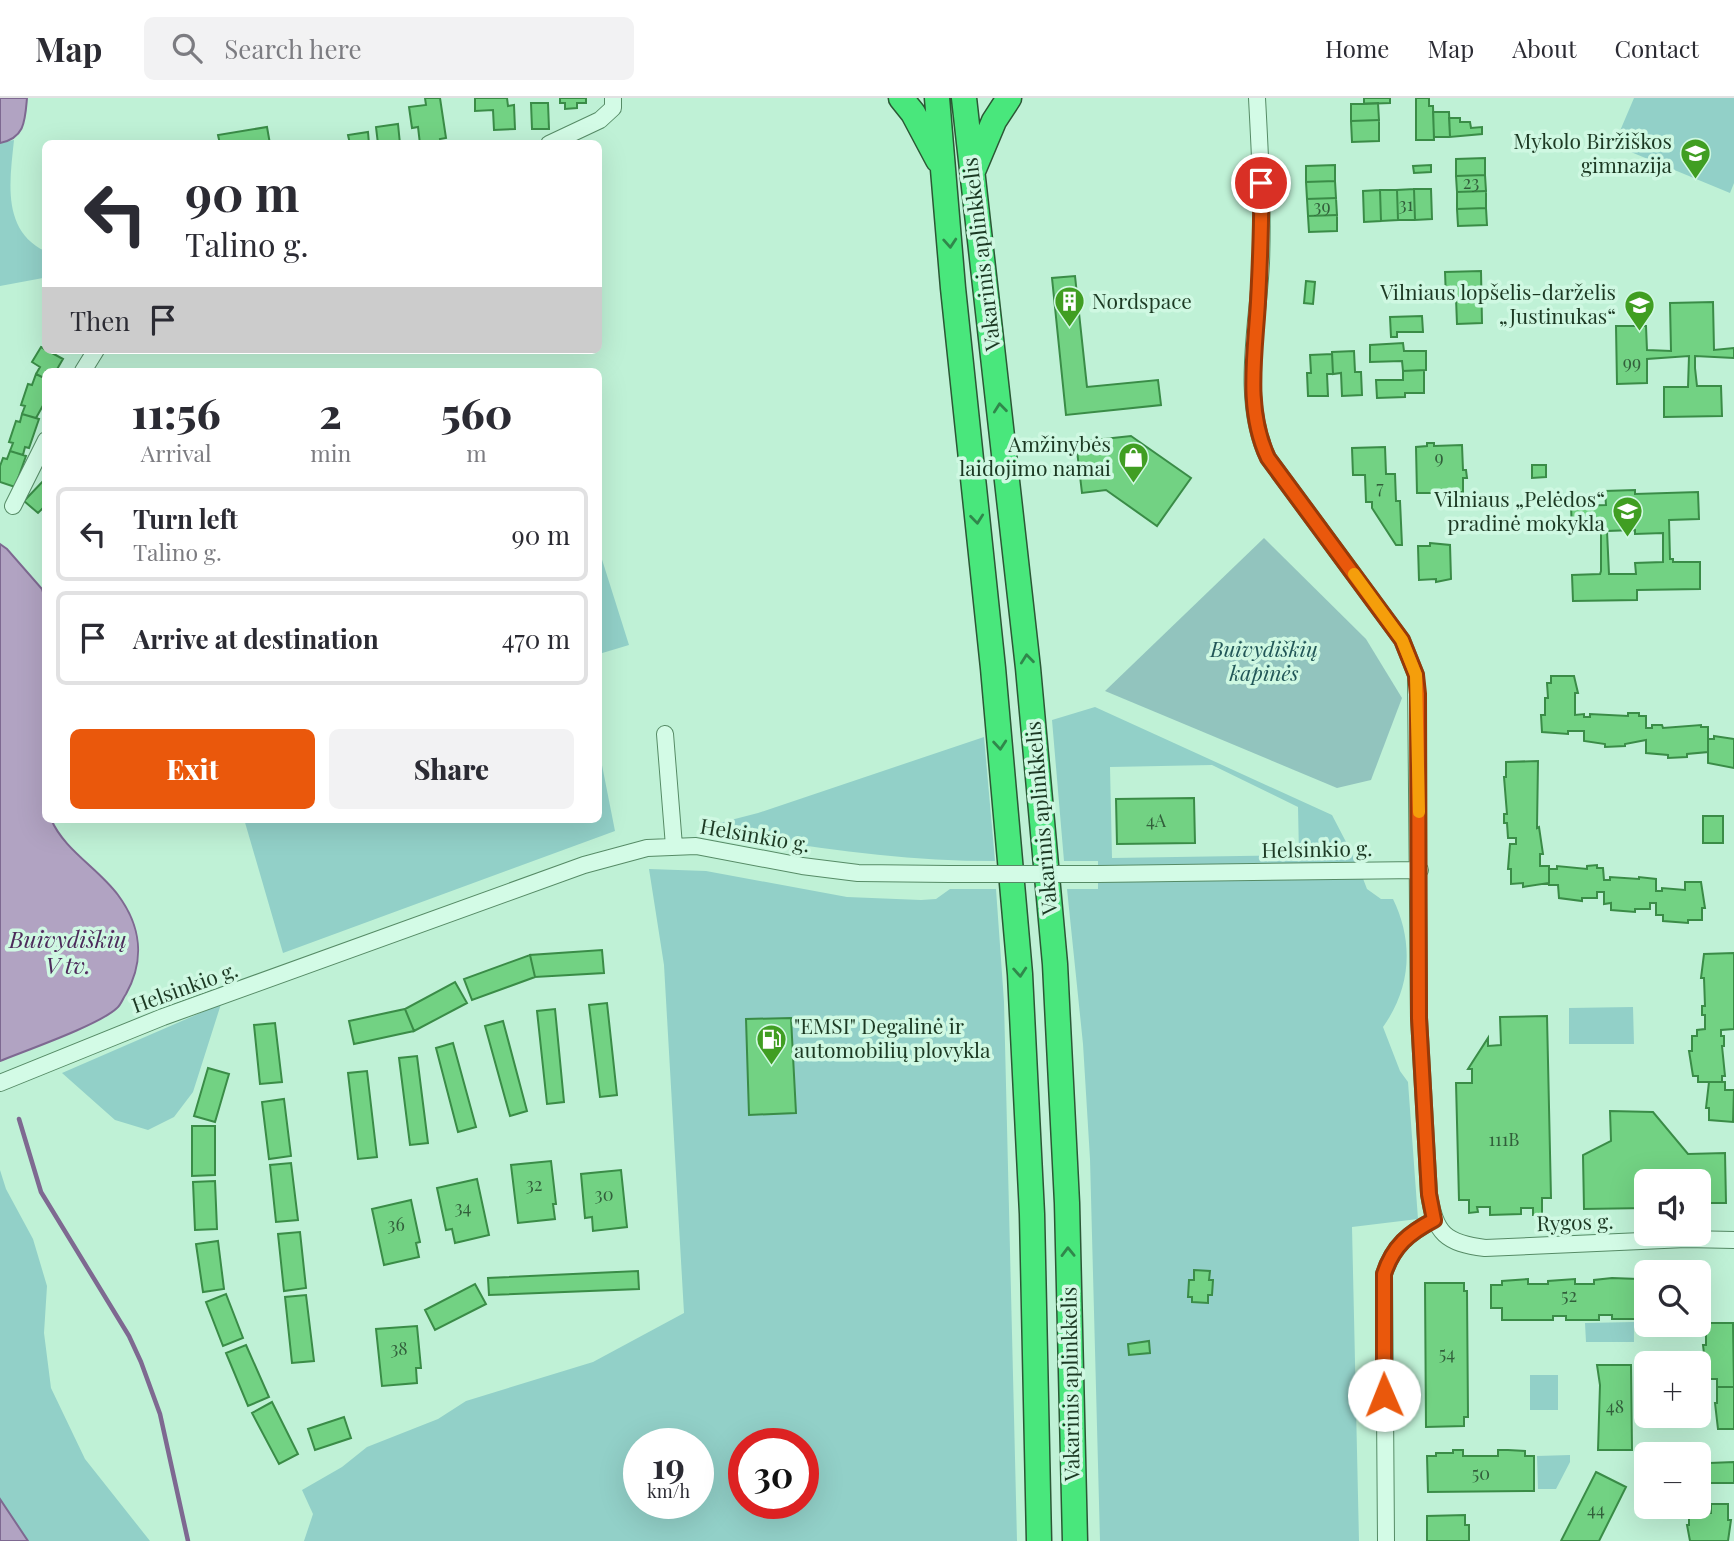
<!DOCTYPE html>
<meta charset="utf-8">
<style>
:root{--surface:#fff;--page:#f2f2f3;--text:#2b2b33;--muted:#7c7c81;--line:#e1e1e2;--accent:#ea580c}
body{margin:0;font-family:"Playfair Display",serif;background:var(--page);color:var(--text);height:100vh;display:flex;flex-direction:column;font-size:26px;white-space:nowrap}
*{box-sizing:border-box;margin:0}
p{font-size:23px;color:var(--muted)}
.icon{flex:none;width:38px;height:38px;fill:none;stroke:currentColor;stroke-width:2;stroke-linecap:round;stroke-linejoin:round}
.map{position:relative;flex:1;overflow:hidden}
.side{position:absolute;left:42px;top:270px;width:560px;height:455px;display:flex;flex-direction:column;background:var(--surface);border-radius:10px;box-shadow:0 7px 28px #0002}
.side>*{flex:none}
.banner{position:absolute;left:42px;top:42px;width:560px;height:214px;border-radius:10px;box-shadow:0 7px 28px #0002;background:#fff;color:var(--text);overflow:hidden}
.fabs{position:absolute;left:1634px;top:1071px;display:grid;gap:14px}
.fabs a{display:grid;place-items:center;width:77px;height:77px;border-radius:10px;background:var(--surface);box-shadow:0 7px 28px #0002;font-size:35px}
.speed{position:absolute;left:623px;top:1330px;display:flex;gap:14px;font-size:35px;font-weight:700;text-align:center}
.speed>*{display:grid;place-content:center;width:91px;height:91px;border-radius:50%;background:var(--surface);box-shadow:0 7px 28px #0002;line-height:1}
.speed small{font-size:18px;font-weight:400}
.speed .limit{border:10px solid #d22;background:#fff;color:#111}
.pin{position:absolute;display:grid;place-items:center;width:60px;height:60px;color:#fff;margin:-30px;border:4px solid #fff;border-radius:50%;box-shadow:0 2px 7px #0007}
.me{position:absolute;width:77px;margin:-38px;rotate:359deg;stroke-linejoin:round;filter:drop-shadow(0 0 5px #0008)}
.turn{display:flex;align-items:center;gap:24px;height:147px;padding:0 28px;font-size:32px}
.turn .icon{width:91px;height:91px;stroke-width:2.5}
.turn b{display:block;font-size:49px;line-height:60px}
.then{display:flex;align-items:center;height:66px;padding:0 28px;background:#0003;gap:14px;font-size:26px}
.eta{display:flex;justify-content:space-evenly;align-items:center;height:119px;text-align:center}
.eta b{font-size:42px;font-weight:800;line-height:49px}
.cta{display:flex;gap:14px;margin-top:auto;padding:14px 28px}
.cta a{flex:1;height:80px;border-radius:10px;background:var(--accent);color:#fff;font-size:28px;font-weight:800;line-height:80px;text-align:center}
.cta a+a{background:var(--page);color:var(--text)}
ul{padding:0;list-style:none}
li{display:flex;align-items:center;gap:21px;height:94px;margin:0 14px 10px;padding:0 14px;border:4px solid var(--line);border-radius:10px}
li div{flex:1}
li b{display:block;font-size:26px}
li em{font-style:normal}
header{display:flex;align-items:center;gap:42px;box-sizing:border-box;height:98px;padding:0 35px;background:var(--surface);border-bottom:2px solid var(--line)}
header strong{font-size:33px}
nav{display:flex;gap:38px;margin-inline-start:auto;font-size:24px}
.search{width:490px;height:63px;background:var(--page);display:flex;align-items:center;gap:18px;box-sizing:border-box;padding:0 24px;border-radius:10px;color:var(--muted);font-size:26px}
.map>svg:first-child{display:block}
.green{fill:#92d0c8;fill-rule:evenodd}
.cemetery{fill:#92c4be}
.water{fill:#b1a3c2;stroke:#7e6991;stroke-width:2}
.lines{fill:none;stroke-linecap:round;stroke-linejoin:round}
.stream{stroke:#7e6991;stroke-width:4.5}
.building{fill:#72d283;stroke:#3a8c47;stroke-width:2;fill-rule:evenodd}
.minor-casing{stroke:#568b66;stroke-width:18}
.highway-casing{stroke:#2b5835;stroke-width:27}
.minor{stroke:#d3fbe6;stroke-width:16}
.highway{stroke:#49e77c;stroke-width:24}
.minor-bridge-casing{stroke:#568b66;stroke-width:18;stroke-linecap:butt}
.minor-bridge{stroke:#d3fbe6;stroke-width:16}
.oneway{stroke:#30874b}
.route-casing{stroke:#983908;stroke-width:18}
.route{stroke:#ea580c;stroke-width:12}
.slow{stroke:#f59e0b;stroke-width:12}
.labels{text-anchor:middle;stroke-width:7;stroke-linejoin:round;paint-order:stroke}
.number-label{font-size:18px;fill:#325f3b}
.poi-label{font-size:21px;fill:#1c3923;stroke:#cff8e2;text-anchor:end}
.street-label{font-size:21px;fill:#1c3923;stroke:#cff8e2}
.park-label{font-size:21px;font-style:italic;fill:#215657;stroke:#cff8e2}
.water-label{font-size:23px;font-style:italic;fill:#4c2a5a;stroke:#cff8e2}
</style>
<header>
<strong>Map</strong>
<div class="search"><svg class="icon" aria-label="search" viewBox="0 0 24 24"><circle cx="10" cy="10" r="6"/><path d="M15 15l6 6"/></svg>Search here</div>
<nav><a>Home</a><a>Map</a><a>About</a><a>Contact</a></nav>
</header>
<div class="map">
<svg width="1734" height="1443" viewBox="0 0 1734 1443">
<rect width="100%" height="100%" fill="#bff1d6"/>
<!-- green -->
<path class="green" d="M1634,0H1734V85L1730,95L1614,47Z
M14,42C10,81 1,132 45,153L43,180L0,188V45Z
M599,452L629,547L599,556H598Z
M1095,609L1332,717L1357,765L1367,791L1381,801H1393C1414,844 1411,890 1383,929L1400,973L1408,984L1418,1121L1352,1129L1359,1443H1100L1090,1061L1083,946L1067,791H1098V763H1064L1052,622ZM1212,667L1298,709L1299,757L1112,760L1110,669Z
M984,639L995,763C895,763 798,748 700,730L758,715Z
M599,652L615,733L283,855L244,721H598Z
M649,771L706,773L847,799L921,802L936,801L950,791H996L1004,904L1017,1443H304L313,1416L302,1392L342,1369L367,1349L438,1321L466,1303L593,1264L684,1215L664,867ZM639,1346H698V1405H639ZM744,1346H803V1405H744Z
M221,906L193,994L174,1019L148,1032L115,1022L62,975Z
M1633,909L1634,946H1569V910Z
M0,1072L6,1091L33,1141L47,1188L44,1235L51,1290L85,1361L150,1443H28L0,1401Z
M1634,1224V1244H1586L1585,1225Z
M1530,1277H1558V1312H1530Z
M1570,1357V1364L1556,1391H1538L1537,1358Z"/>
<!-- cemetery -->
<path class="cemetery" d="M1264,440L1366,541L1402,600L1371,682L1337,690L1105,593Z"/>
<!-- water -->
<path class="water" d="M0,0H27C25,23 25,40 0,45Z
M0,446L7,451L42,491L45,501L46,721H51C64,752 98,770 118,797C141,828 145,862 126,896C123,900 121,907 117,910C99,927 27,952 0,963Z
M0,1401L28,1443H0Z"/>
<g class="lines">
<!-- stream -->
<path class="stream" d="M19,1021L41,1094L129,1238L141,1264L160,1316L188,1443"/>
</g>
<!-- building -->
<path class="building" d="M425,0H440L446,40L440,41L441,46H420L418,29L412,30L409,9L426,7Z
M475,0H507L508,8L514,7L515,31L494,32L493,12L475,13Z
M560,0H586V5H577V10L565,11V5H560Z
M1364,0H1390V5L1364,6Z
M1416,0H1429V8H1433L1434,42H1416Z
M531,5H548L549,31H532Z
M1378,5L1379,22L1351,23V6Z
M1433,14H1449L1450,39H1434Z
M1449,20H1460V24H1470L1471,30L1482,29V36L1450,39Z
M1379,22V43L1352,44L1351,23Z
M398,26L400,46H378L376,29Z
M267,29L270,46H220L218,37Z
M368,34L369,46H350L348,37Z
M1485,60V77L1456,78V61Z
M1335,67V83L1306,84V68Z
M1431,67V74L1414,75L1413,68Z
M1485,77L1486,93L1457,94L1456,78Z
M1335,83L1336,100L1307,101L1306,84Z
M1414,91H1431L1432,121L1415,122Z
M1414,91L1415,122H1398L1397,92Z
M1380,92H1397L1398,122L1381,123Z
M1380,92L1381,123L1364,124L1363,93Z
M1486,93V110L1457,111V94Z
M1336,100L1337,117L1308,118L1307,101Z
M1486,110L1487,127L1458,128L1457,111Z
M1337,117V133L1309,134L1308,118Z
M1481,173L1482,225L1457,226L1456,200H1446L1445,174Z
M1075,178L1087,289L1158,282L1161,307L1066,317L1052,180Z
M1306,183L1315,184L1313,206L1304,205Z
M1713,204L1714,252L1734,250V260L1695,258V270L1697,288H1721L1722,318L1664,319V289H1688L1689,258L1647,261V285L1617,286L1616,228H1646L1647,252L1671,253L1670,205Z
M1422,218L1423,234H1397V239H1391L1390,219Z
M1403,245L1404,253H1426V272L1403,273L1402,263L1370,264V247Z
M41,249L63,261L56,273H46V281L36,276L40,269L32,264Z
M1354,253L1355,274H1361L1362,297L1342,298L1341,275L1333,276L1332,254Z
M1332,256L1333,276H1327L1328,298H1308L1307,275H1311L1310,257Z
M1424,272V295H1405V299L1377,300L1376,282H1403V273Z
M36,276L46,281V302L36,320L22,316L25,308L21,307L28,286L32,287Z
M22,316L39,321L29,350L25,349L23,357L10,353L13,345L9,344L16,323L20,324Z
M1131,338L1191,380L1157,428L1106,392L1082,395L1076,344Z
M1427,345H1434V348L1462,347L1463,372H1466L1467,380H1463V394H1443V397L1439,398H1435V395H1417L1416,349L1427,348Z
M1385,349L1386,376H1395L1396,403H1400L1402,447H1396L1372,410V404H1366L1365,377H1353L1352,350Z
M10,353L26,358L15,389L0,384V368L3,360L7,361Z
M1532,367H1546V379L1532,380Z
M46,380V407L38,415L24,403Z
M1635,392V396L1698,394L1699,421L1669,422L1670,461H1673V464H1700V491L1637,492V502L1573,503L1572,477L1600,476L1601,473V433H1572L1571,408L1606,407L1605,393ZM1635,432V436L1663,435V464L1635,465L1636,476H1609L1607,433Z
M1430,445L1450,447L1451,481L1436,484V481L1419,482L1418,448H1430Z
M1551,578H1574L1578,595H1575V617L1584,616V619H1590V616L1628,618V615H1639V618H1646V630H1652V627H1662L1663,630L1701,627V629H1708V654L1687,656V659L1668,660V657L1646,655V642L1625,646V648L1605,649V646L1584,643V633H1568V636L1542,634L1541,617H1545V600H1548L1547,585H1551Z
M1714,638L1734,641V670L1708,665V641H1714Z
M1538,663L1537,730L1539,729L1543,756H1540V768H1549V785L1523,789V785L1511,786V771H1508L1510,746H1516V740H1508L1507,725H1504V716H1507L1504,679H1506V664Z
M1194,700L1195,745L1117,746L1116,701Z
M1703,718H1723V745H1703Z
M1597,767V770H1603L1604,782H1610V779L1639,781V779L1656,781V793H1662V790L1685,792V784H1701L1705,810H1702V822H1688V825L1663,823V817H1656V805H1650V811H1635V814L1611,812V805L1604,806V794H1597V800H1582V803L1559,800L1558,787H1549V771H1557V768L1587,771V768Z
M602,852L604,875L535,879L530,857Z
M1734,855V931L1721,932V938H1724V948H1722L1725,978H1722V984H1698V978H1693L1689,953H1692V938H1697V932L1705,931V917H1702V908H1705L1704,880H1701L1704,856Z
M530,857L535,879L472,902L464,881Z
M455,884L467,905L414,933L405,911Z
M607,905L617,997L600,999L589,907Z
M405,911L414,933L354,946L349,923Z
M555,911L564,1004L547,1006L537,913Z
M1547,918L1551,1100H1542V1117H1533V1110H1521V1116L1490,1117V1109H1477L1478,1114L1469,1115V1102H1459L1456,985H1472V971H1468L1488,940V948L1501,947L1500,919Z
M791,920L796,1015L749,1017L746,921Z
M503,923L527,1013L510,1018L485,928Z
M275,925L282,984L260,986L254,927Z
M453,945L476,1029L458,1034L436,950Z
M417,958L428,1045L410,1047L399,960Z
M208,970L229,976L215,1024L194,1018Z
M367,973L377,1059L358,1061L348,975Z
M1709,984H1725V992H1734L1733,1024L1709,1022V1010H1706Z
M284,1001L291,1058L269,1061L262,1004Z
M1610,1013L1653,1014L1688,1056L1725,1055L1726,1105H1699V1083H1647V1110L1584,1111L1583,1057L1611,1043Z
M192,1028H215V1077L192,1078Z
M551,1063L556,1106H553L555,1121L518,1125L511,1067Z
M291,1065L298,1122L276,1124L270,1067Z
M621,1072L627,1129L593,1133L592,1119L585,1120L581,1076Z
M477,1081L489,1137L455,1145L452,1131L446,1132L437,1090Z
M215,1083L217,1131L195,1132L193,1084Z
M411,1102L420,1144L416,1145L419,1159L384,1167L372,1111Z
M300,1134L306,1190L284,1193L278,1136Z
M218,1143L224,1191L203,1194L196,1146Z
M1194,1172L1210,1173L1209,1182H1213L1212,1197H1208V1205L1192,1204V1199H1188L1189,1182H1194Z
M638,1173L639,1191L489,1197L488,1180Z
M1612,1180L1638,1181V1185H1647V1221H1612V1217H1599V1222H1566V1218H1553V1222H1502V1210H1491V1187H1502V1183L1528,1181V1186H1548V1183L1575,1181V1186H1594V1182Z
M1425,1185H1464V1193H1467L1468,1319H1464V1328L1426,1329Z
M475,1186L486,1206L435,1232L425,1212Z
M226,1196L243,1240L223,1248L206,1204Z
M306,1197L314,1263L292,1265L285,1199Z
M1709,1225H1733L1734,1289H1717V1281H1707L1703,1247H1706V1232L1709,1231Z
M417,1228L421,1270H416L417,1285L382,1288L376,1231Z
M1149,1243L1150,1255L1129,1257L1128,1246Z
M246,1247L269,1299L248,1308L226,1255Z
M1597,1267H1631L1632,1352H1598L1600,1287Z
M1717,1289H1734V1331H1718L1715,1305H1717Z
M272,1304L298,1356L279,1366L252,1315Z
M344,1319L351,1340L315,1352L308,1331Z
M1453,1352H1463V1358H1498V1352H1508L1525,1353V1358H1534V1393L1428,1394L1427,1358H1436V1355H1453Z
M1734,1364V1385H1710V1365Z
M1596,1374L1626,1389L1599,1443H1561Z
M1711,1406H1728V1422H1731L1728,1443H1690L1687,1427H1689V1415H1711Z
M1465,1417V1427H1469V1443H1427V1418Z"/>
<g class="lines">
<defs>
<path id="minor" d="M1257,0C1260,55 1263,110 1261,165C1258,228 1240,301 1268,360L1402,542L1416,577L1419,920L1429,1096C1435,1136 1446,1145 1485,1150L1686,1141L1734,1142
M549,46L600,22L613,10V0
M83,273L96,252
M13,408L46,342
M665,636L674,748
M1098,776L1420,772
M0,985L163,919L584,767L647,750L696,748L802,768L858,775L950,776
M1386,1443L1384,1176C1393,1148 1409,1135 1434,1122"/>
<path id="highway" d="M901,0L913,15L938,62
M937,0L953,190L993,570L1020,876L1032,1116L1039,1443
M964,0L1028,570L1055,866L1067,1105L1075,1443
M973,73L994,23L1009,0"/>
</defs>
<!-- minor casing -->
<use href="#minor" class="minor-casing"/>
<!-- highway casing -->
<use href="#highway" class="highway-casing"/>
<!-- minor -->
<use href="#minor" class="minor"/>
<!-- highway -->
<use href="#highway" class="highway"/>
<defs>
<path id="minor-bridge" d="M950,776H1098"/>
</defs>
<!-- minor-bridge casing -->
<use href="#minor-bridge" class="minor-bridge-casing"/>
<!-- minor-bridge -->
<use href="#minor-bridge" class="minor-bridge"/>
</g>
<!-- one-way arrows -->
<defs><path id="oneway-chevron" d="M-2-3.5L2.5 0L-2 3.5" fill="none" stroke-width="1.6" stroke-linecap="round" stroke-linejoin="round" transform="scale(1.75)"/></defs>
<g class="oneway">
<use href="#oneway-chevron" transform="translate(950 145) rotate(86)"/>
<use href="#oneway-chevron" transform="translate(1000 310) rotate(-96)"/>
<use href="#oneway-chevron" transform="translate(977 421) rotate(84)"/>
<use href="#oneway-chevron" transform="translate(1027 561) rotate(-96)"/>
<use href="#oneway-chevron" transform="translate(1000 647) rotate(85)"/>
<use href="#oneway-chevron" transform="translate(1020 874) rotate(86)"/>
<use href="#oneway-chevron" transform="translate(1068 1154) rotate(-91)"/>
</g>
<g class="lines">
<defs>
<path id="route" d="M1261,85C1262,125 1260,164 1258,204C1255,257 1245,311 1268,360L1402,542L1416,577L1418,596L1419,920L1429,1096L1434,1122C1409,1135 1393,1148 1384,1176V1297"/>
</defs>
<!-- route casing -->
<use href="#route" class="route-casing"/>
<!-- route -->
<use href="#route" class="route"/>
<!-- slow -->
<path class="slow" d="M1354,476L1402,542L1416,577L1419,714"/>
</g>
<!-- icons -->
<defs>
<symbol id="school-pin" viewBox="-11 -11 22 30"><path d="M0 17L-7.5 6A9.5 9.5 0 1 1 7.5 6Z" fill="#409e22" stroke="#cff8e2"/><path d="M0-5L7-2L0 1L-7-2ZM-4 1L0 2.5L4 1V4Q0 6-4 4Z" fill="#fff"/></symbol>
<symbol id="building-pin" viewBox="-11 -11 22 30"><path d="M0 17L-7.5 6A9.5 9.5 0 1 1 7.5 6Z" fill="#409e22" stroke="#cff8e2"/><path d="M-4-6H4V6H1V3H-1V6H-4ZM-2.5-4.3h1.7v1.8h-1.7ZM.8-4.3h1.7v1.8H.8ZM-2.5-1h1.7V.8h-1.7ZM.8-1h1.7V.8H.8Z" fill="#fff"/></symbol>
<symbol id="shop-pin" viewBox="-11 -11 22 30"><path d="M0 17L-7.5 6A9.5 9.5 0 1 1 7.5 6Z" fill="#409e22" stroke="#cff8e2"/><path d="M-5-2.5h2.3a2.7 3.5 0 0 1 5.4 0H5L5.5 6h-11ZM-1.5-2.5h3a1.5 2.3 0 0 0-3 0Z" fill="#fff"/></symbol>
<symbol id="fuel-pin" viewBox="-11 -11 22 30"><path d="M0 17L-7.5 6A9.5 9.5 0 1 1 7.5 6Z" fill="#409e22" stroke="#cff8e2"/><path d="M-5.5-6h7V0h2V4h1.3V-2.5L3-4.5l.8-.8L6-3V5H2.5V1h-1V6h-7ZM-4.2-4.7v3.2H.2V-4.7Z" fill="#fff"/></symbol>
</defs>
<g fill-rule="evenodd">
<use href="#school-pin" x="1678" y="38" width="35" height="47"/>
<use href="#building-pin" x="1052" y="186" width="35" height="47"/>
<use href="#school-pin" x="1622" y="190" width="35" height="47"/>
<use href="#shop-pin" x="1116" y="342" width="35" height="47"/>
<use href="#school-pin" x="1610" y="396" width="35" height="47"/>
<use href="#fuel-pin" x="754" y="924" width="35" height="47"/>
</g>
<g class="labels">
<!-- number labels -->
<g class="number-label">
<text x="1471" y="91">23</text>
<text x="1406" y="113">31</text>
<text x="1322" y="115">39</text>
<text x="1632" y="271">99</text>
<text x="1439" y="366">9</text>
<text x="1380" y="396">7</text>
<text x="1156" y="729">4A</text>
<text x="1504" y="1048">111B</text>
<text x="534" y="1093">32</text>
<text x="604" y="1103">30</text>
<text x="463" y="1116">34</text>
<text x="396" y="1133">36</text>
<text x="1569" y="1204">52</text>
<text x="399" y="1257">38</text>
<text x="1447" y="1262">54</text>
<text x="1615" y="1315">48</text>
<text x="1481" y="1382">50</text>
<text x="1596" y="1418">44</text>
</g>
<!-- poi labels -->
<g class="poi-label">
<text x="1672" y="51">Mykolo Biržiškos<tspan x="1672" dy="24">gimnazija</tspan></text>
<text x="1616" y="202">Vilniaus lopšelis-darželis<tspan x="1616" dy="24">„Justinukas“</tspan></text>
<text x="1092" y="211" text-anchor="start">Nordspace</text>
<text x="1111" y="354">Amžinybės<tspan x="1111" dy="24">laidojimo namai</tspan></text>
<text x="1605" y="409">Vilniaus „Pelėdos“<tspan x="1605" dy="24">pradinė mokykla</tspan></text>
<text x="794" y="936" text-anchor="start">"EMSI" Degalinė ir<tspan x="794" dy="24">automobilių plovykla</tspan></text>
</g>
<!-- street labels -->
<g class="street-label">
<text transform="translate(982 156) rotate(-97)" y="7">Vakarinis aplinkkelis</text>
<text transform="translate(1042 720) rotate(-95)" y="7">Vakarinis aplinkkelis</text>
<text transform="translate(755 738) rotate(10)" y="7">Helsinkio g.</text>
<text transform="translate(1317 752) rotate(-1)" y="7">Helsinkio g.</text>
<text transform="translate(185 890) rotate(-20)" y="7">Helsinkio g.</text>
<text transform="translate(1575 1125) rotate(-2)" y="7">Rygos g.</text>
<text transform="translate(1071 1286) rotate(-91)" y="7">Vakarinis aplinkkelis</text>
</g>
<!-- park labels -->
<g class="park-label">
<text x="1264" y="559">Buivydiškių<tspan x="1264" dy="24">kapinės</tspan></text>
</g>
<!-- water labels -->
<g class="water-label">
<text x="68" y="850">Buivydiškių<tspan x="68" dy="26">V tv.</tspan></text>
</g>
</g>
</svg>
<div class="fabs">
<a><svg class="icon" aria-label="sound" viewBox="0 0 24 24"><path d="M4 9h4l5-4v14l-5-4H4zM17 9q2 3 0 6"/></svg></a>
<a><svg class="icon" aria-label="search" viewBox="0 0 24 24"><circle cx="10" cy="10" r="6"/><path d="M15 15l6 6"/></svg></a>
<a>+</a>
<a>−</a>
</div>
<div class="speed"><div>19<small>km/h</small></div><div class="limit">30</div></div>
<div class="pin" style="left:1261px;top:85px;background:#d93025"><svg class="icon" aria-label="arrive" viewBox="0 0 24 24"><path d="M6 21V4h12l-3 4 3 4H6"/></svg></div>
<svg class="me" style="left:1384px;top:1297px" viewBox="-20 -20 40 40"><circle r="19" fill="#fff"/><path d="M0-13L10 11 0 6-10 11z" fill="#ea580c"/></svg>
<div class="banner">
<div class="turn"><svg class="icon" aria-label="left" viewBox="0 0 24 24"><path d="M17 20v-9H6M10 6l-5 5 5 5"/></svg><div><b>90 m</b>Talino g.</div></div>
<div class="then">Then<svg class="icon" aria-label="arrive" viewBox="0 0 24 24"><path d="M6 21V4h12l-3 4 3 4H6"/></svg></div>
</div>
<section class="side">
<div class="eta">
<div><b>11:56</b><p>Arrival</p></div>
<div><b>2</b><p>min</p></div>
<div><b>560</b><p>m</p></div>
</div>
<ul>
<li><svg class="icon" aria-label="left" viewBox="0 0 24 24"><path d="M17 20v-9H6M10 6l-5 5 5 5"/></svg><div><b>Turn left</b><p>Talino g.</p></div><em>90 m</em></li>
<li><svg class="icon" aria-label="arrive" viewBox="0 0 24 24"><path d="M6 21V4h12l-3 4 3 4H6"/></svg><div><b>Arrive at destination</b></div><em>470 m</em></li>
</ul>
<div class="cta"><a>Exit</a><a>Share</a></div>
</section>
</div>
